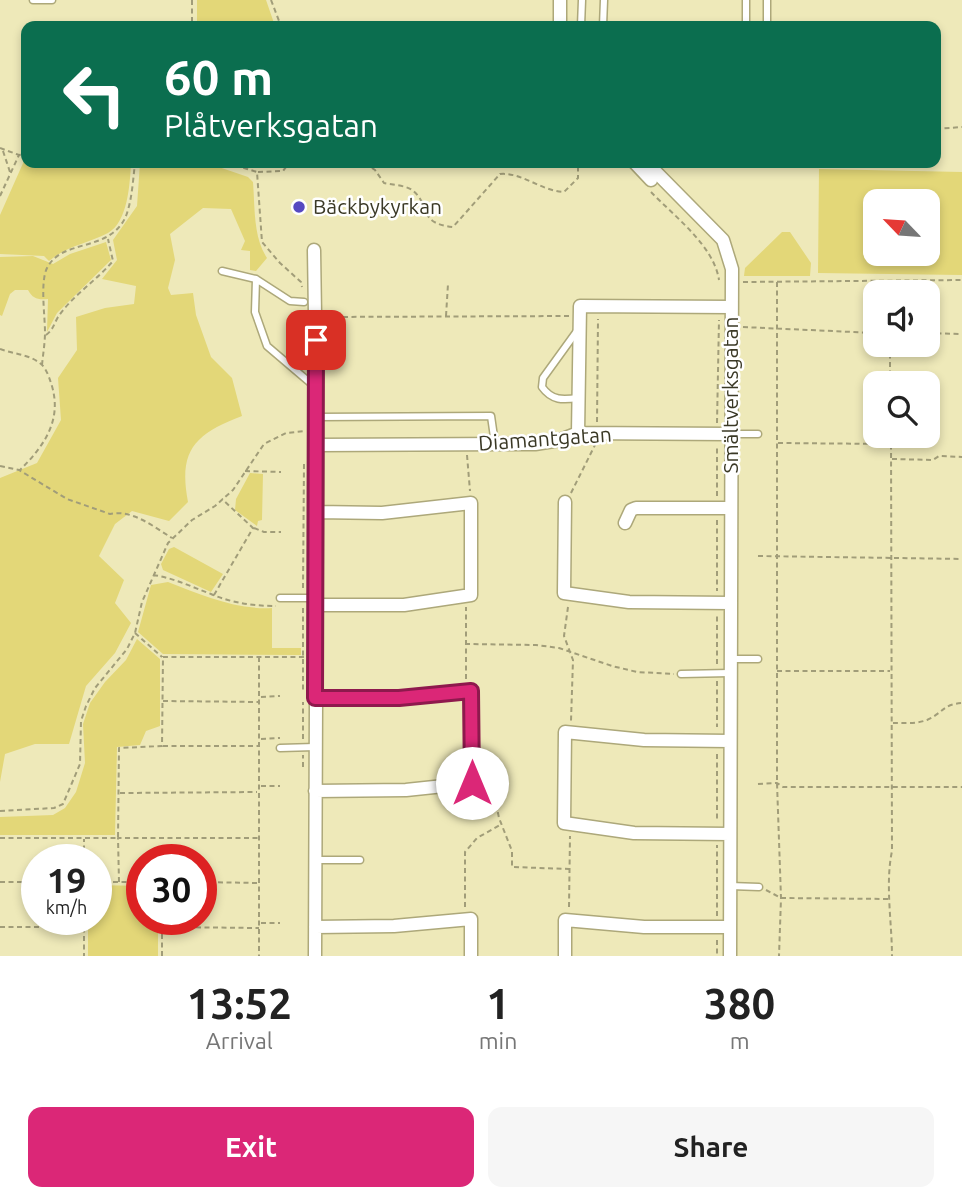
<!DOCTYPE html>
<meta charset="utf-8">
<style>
:root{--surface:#fff;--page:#f6f6f6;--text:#222;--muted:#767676;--accent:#db2777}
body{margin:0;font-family:Ubuntu,sans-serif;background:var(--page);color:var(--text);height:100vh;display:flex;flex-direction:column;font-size:26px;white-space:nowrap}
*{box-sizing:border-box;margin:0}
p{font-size:23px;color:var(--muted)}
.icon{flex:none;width:38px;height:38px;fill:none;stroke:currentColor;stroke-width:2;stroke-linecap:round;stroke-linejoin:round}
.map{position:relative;height:956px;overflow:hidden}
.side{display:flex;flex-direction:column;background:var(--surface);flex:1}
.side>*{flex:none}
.top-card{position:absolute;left:21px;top:21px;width:920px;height:147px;border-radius:14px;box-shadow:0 4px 10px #0003;background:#0b6e4f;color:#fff;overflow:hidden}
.needle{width:46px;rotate:295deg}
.fabs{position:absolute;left:863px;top:189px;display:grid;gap:14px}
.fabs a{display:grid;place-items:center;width:77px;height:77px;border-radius:14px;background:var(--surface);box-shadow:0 4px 10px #0003;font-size:35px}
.speed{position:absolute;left:21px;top:844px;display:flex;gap:14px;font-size:35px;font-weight:700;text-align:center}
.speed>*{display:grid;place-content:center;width:91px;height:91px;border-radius:50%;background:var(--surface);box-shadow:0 4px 10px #0003;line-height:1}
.speed small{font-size:18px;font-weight:400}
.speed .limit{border:10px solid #d22;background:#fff;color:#111}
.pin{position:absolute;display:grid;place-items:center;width:60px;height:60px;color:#fff;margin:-30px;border-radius:14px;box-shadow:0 4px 10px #0006}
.me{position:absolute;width:77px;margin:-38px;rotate:0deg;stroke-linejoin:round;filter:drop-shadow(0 0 5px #0008)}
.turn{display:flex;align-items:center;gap:24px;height:147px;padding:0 28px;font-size:32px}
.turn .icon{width:91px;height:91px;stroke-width:2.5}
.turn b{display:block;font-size:49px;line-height:60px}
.eta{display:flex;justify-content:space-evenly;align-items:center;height:119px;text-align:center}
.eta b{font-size:42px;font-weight:700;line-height:49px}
.cta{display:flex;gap:14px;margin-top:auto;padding:14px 28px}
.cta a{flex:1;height:80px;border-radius:14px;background:var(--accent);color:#fff;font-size:28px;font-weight:700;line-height:80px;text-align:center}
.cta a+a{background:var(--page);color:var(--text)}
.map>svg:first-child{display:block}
.green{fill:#e3d778;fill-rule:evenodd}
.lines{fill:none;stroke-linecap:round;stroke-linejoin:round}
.lane-casing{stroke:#ada87a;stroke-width:9}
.street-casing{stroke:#ada87a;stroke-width:15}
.path{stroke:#a19d79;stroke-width:2;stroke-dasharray:5 3.5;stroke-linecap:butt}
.lane{stroke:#fff;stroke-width:6}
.street{stroke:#fff;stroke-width:12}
.route-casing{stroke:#8e194d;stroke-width:18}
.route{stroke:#db2777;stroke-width:12}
.poi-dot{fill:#5649c1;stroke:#fff;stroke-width:2.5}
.labels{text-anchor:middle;stroke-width:5;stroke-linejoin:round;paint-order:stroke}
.poi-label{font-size:21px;fill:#3a3825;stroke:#fff;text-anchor:start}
.street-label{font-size:21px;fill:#3a3825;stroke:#fff}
</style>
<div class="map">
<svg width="962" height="956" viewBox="0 0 962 956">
<rect width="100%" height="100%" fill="#eee9b9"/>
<!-- green -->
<path class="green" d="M197,0H266L275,26H197Z
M24,161L131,163C130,183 128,222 108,233C87,244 68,245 49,261L44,256L0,254V215Z
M140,163H207L248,177L253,182C255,207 253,237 267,258L256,271L250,270V251L241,250L245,241L231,209L203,208L170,234L175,260L168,288L171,295L193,293L196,315L211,357L232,378L242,416C195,434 178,450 188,502L169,521L132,511L115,524L99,556L124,580L115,603L131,623L115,653L86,686L69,744H35L5,754L0,782V478L37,463L61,420L58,378L77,350L76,317L105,308L134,304L136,286L102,279L117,260L113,240L137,206Z
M819,169L962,172V275L818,273ZM875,201H928V254H875Z
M782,232H790L811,263L810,276H744L745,268Z
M106,242L111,260L57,313L47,332L48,299C38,300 33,299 28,290H15L10,294L2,316L0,315V257L33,256L53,264L70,254Z
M250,473L263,474L262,520L258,521L257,526L235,510L236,499Z
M174,547L223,574L211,592L163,570L161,564L169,549Z
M168,582C202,595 236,610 272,608V648H301V655L163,654L138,632L151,585Z
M137,639L160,659V726L146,731L140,745L117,747L115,835H0V817L53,815L65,808L76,792L85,763L83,724L90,703L105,682L126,660Z
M96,885L142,886V919H158V956H88V919H96Z"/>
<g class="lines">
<defs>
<path id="lane" d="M33,0H52
M581,26L582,0
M603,26L604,0
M746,26V0
M767,26V0
M222,271L256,279L290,301L304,302
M256,279L255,312L267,346L314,386
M577,331L543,378L542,387C552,401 563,400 578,398
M317,417L491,416L495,444
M732,434H758
M280,598H316
M730,659H758
M681,674L730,673
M280,748L315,747
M315,860H360
M730,886L759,887"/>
<path id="street" d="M560,0V26
M635,163L651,180
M647,163L723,240L732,269L730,956
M314,250L317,445L315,956
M578,433L580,306L731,307
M317,445L535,444L560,440L578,433L730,434
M565,502L564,593L629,602L730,603
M625,523L631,510L636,508H730
M316,605H404L471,595V503L382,513L317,512
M315,791L406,790L472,783L471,691L399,698H315
M730,834L634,833L564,823L565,732L644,740L730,741
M315,927L394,926L471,919V956
M565,956V920L644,927H730"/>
</defs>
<!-- lane casing -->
<use href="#lane" class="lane-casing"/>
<!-- street casing -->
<use href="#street" class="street-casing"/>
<!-- path -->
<path class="path" d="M192,0V26
M271,0L281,26
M936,129L962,127
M0,148L19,155L26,154
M3,151L10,172
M227,163L257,172L262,242L280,263L301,282L302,287
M365,163L375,170L384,183C392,185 405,185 412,190C432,205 416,223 453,227L500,174C522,172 541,191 564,192L578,178V163
M258,172L283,171L289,163
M651,192C675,217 714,246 719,280
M0,196L19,155
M743,282L962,280
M777,282V783L781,898L779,956
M891,292V282
M446,316L448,284
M326,317L569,316
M743,327L875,333
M928,333L962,334
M46,335C53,330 54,324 58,317C72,296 97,280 113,261L108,239
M890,345V383
M0,349C13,354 29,354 41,364C46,368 49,377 51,383C63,419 45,445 20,470
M42,365C43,354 45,343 45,332C45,316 40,282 47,268C62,238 110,253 126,216C132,200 133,180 135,163
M597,422L598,319
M717,423L719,320
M891,436L892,851C885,884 892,923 892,956
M778,443L891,444
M467,455L470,491
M892,459L933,460L939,456L962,457
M0,466L19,470L67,499L110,514C132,509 154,527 172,538
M245,471L281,472
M571,493L595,445
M717,496V446
M717,520V591
M254,528L264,532H281
M758,556L962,559
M153,575C174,578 192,587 211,594C232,603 253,606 276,606
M303,588L304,464
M214,595L253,528L222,499
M568,607L564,636L573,660L571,721
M303,608V693
M135,633L162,657
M465,644L536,645L559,648L612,666L637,672L674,674
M259,657V956
M717,664V614
M777,671H890
M466,679V607
M717,681V727
M261,697L280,696
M163,701L259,702
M893,723C904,723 916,724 927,720C943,713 943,704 962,703
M261,739L280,738
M303,739V702
M163,746H259
M717,754V822
M303,767V755
M758,784L777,783L783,787H962
M483,785L490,787L494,793L499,818L512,851V867L569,869
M261,786H280
M120,793L257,792
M0,811L54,808L63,804L80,764L81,721L86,706L95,688L127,649L135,633L142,602L168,543L192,520L215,506L233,490L264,444L286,433L305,431
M0,838H118L119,748L162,746L163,657H304
M84,859V839
M0,882H37
M96,882H142
M119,882L118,838H258
M201,882L259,883
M766,890L781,898L889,899
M465,907V852L477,838L500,825
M569,907L570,836
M717,916V845
M84,919V956
M261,923H280
M0,927H84
M162,927L259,928
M717,940V956
M162,956V919"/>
<!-- lane -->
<use href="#lane" class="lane"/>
<!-- street -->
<use href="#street" class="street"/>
</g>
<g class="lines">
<defs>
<path id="route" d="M316,340L315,698H399L471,691L472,783"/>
</defs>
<!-- route casing -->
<use href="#route" class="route-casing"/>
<!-- route -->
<use href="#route" class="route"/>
</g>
<!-- markers -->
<circle class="poi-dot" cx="299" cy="207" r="7"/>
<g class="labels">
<!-- poi labels -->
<g class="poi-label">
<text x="313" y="214">Bäckbykyrkan</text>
</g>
<!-- street labels -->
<g class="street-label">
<text transform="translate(731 395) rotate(-90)" y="7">Smältverksgatan</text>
<text transform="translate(545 439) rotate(-4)" y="7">Diamantgatan</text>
</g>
</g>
</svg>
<div class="fabs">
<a><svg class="needle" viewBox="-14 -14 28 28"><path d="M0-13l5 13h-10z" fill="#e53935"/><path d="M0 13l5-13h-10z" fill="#767676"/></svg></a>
<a><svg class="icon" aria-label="sound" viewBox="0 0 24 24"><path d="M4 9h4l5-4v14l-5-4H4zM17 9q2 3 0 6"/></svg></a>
<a><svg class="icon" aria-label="search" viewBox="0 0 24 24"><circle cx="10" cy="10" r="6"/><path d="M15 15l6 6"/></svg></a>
</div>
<div class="speed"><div>19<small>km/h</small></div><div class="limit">30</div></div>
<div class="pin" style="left:316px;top:340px;background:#d93025"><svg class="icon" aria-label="arrive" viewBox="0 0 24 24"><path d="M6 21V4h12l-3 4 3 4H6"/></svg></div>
<svg class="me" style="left:472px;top:783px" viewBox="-20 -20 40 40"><circle r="19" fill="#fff"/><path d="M0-13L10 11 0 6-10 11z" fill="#db2777"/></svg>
<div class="top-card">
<div class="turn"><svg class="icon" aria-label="left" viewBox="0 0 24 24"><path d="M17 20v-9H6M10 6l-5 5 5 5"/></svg><div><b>60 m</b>Plåtverksgatan</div></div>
</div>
</div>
<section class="side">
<div class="eta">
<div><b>13:52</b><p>Arrival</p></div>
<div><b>1</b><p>min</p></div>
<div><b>380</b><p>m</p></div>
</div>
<div class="cta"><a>Exit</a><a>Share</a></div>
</section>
